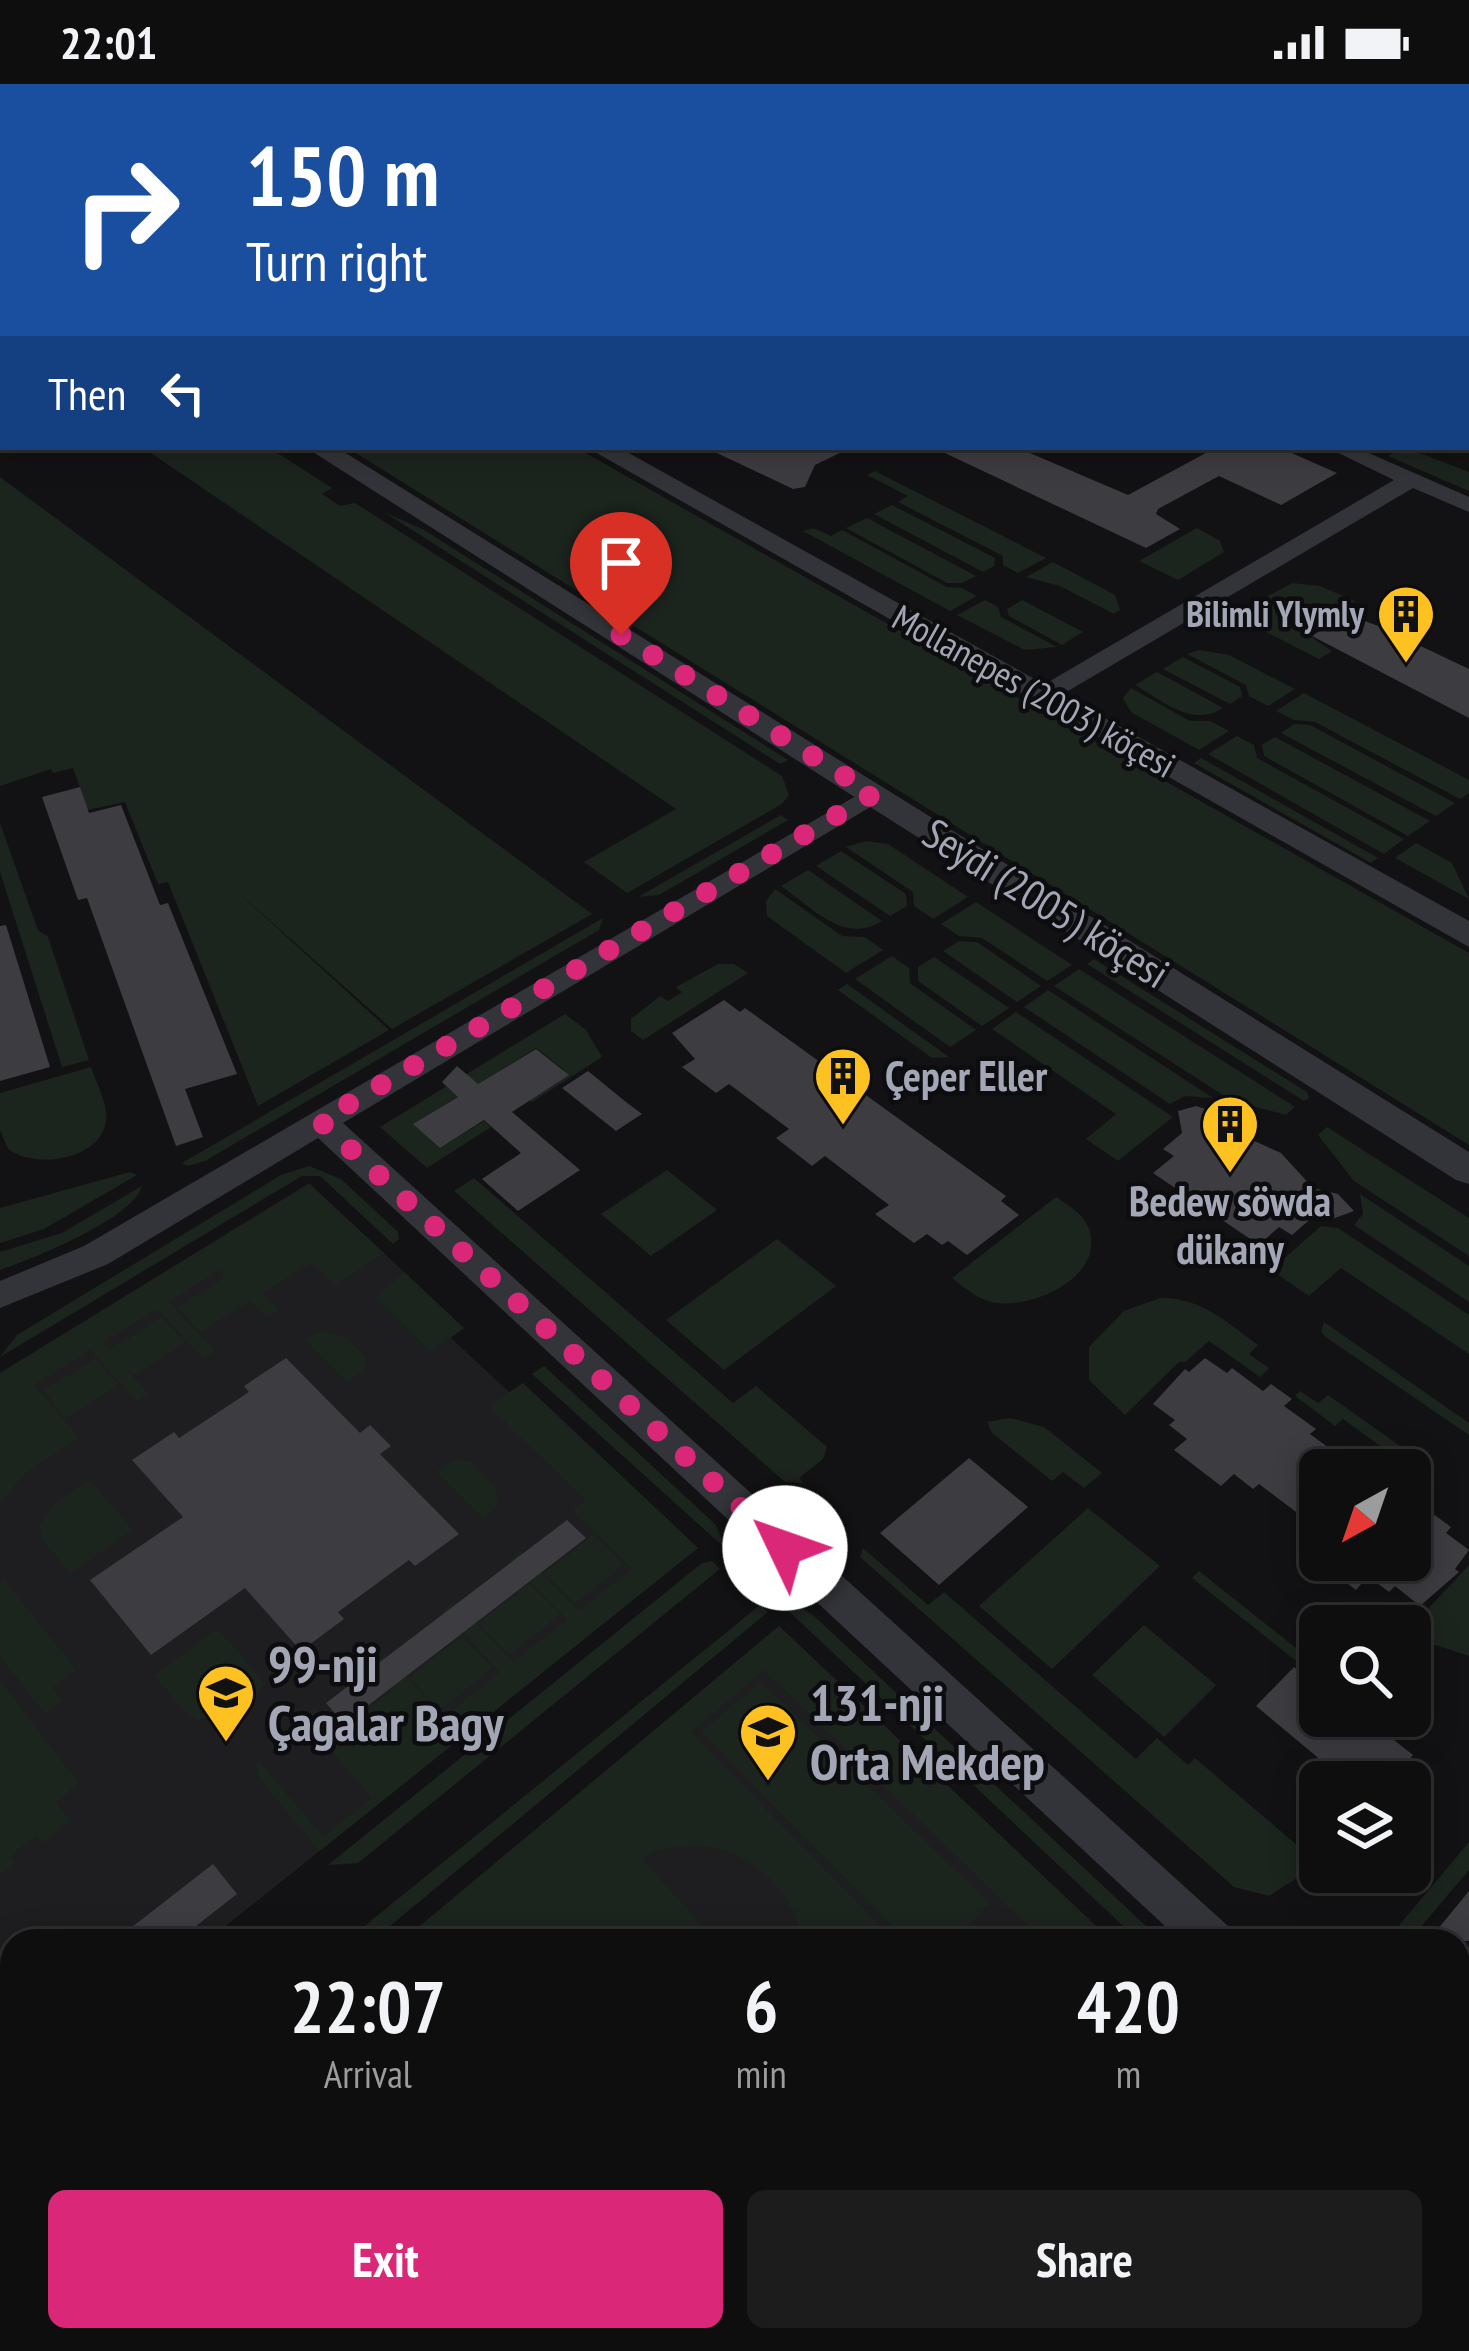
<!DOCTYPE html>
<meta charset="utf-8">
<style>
:root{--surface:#0e0e0f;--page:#1c1c1d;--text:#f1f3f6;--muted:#9b9c9e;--line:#2e2e2f;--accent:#db2777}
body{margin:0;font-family:"PT Sans Narrow",sans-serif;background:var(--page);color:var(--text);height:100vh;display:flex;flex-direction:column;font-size:45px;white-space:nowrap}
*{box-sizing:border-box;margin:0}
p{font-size:39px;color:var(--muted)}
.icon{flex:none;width:66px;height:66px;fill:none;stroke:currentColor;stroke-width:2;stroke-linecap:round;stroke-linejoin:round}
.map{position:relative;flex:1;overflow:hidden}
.sheet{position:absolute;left:0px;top:1845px;width:1470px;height:423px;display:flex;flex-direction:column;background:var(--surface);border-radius:36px 36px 0 0;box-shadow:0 6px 30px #0003,0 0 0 3px var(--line)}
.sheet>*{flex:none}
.guide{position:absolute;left:0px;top:0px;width:1470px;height:366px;box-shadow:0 6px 30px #0003,0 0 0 3px var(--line);background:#1a4fa0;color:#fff;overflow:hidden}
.needle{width:78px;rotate:220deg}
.buttons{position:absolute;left:1299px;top:1365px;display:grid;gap:24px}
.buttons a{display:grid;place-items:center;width:132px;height:132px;border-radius:18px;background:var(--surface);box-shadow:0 6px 30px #0003,0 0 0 3px var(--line);font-size:60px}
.pin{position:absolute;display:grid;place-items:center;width:102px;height:102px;color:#fff;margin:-123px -51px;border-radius:50% 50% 50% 0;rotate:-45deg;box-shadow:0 0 12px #0007}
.pin .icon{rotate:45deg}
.me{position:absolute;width:132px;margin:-66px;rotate:312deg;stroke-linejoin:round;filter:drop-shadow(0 0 9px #0008)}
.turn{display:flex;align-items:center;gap:42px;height:252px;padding:0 48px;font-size:54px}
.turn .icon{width:156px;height:156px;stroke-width:2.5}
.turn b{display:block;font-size:84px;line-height:102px}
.then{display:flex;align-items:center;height:114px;padding:0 48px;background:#0003;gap:24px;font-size:45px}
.eta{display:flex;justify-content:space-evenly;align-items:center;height:204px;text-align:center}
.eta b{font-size:72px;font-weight:700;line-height:84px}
.primary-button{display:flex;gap:24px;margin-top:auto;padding:24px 48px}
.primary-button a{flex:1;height:138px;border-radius:18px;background:var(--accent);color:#fff;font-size:48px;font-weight:700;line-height:138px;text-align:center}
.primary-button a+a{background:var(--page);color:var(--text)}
.status{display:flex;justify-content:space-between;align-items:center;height:84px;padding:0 60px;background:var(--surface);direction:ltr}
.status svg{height:33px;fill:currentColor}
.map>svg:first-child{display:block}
.built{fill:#1e1e21}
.green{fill:#1c241e}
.building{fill:#3c3c41}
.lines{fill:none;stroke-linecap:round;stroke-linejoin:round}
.minor{fill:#333439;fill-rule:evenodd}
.tertiary{fill:#333439;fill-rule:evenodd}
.route{stroke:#db2777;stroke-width:21;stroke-dasharray:0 37.8}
.labels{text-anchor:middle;stroke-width:9;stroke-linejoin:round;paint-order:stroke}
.far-poi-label{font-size:36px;font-weight:bold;fill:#a3a7b5;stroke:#0d0d0f;text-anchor:end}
.far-street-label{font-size:36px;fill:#a3a7b5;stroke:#0d0d0f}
.street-label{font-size:42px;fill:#a3a7b5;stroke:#0d0d0f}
.poi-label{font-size:42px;font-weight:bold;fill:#a3a7b5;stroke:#0d0d0f;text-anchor:start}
.near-poi-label{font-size:51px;font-weight:bold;fill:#a3a7b5;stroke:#0d0d0f;text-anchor:start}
</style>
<div class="status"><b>22:01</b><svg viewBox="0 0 49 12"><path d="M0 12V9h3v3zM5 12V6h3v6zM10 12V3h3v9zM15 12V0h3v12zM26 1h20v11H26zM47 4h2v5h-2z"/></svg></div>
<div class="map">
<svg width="1469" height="2267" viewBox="0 0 1469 2267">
<rect width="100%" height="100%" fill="#121214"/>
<!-- built -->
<path class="built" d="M309,1099L464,1244L451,1254L509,1308L523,1299L698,1464L207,1857H12V1973L0,1955V1289Z
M779,1542L1112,1857H402Z
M1458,2185L1469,2196V2267H205L197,2256H1458Z"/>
<!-- green -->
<path class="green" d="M1045,0H1469V156L1467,3Z
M142,363H268L332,404L322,410L340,422L355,419L782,692L789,711L782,720L627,809L584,778L676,725Z
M346,363H575L1469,869V1061Z
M1404,363L1469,388V407L1388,372Z
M875,387L1046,474L1018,489L1003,481V472L898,418L908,412L867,391Z
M0,393L592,830L392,945L231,802L389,946L258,1022L168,798L158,800L125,718L49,734L47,722L83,712L73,684L53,689L51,685L0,702Z
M892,421L995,474L994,482L983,488L874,430Z
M384,428L424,446L788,676L780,680Z
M867,434L976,492L962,499H947L846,444Z
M813,444L831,452L842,446L947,503L962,504L977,512L950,527L803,447Z
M1197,444L1220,457L1224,468L1178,496L1139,477Z
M1053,478L1115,511L1120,526L1114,530L1060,502L1026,493Z
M1292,499L1320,502L1355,517L1305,549L1332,567L1319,575L1262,546L1253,534L1255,519Z
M985,516L998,523L1001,533L1057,563L1025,566L957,531Z
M1022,516L1083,548L1062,561L1009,532L1007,525Z
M1199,566L1229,571L1295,605L1268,622L1249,612L1246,601L1187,570Z
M1183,573L1240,603L1242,612L1230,620L1163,585Z
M1157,588L1223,624C1192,644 1163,617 1135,601Z
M1131,604L1190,637H1210L1229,647L1199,666L1131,628L1123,614Z
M1304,609L1469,696V709L1460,715L1315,638L1294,636L1276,627Z
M1294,640L1310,641L1455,719L1436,732L1281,649Z
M1237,652L1254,661L1257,674L1404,755L1384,770L1208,670Z
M1275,653L1430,737L1408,752L1264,672L1262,661Z
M1201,674L1378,774L1371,779L1194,679Z
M781,731L788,736L659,811L638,813Z
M0,739L38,846L48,853L89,976L62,983L0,788Z
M866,757L888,760L968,813L933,835L914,822L913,808L846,763Z
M1416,759L1452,779L1469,815L1395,774Z
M841,767L906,810L907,822L890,832L816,782Z
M808,786L882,837C844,861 813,824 781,802Z
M775,805L842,852L865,853L883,866L846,889L767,832L766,817Z
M976,818L1072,881L1047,897L982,854L959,852L941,840Z
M603,834L599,846L205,1077L188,1082L182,1079Z
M959,857L977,858L1041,902L1017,918L943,867Z
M892,872L909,884L910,899L976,946L950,963L855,895Z
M934,873L1009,924L982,942L918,897V883Z
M1094,875L1307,1008L1309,1014L1304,1017L1087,880Z
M718,880H734L748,889L643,956L631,947V935L660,912L668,917L682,908L676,903Z
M1079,885L1295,1023L1286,1031L1232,1017L1054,902Z
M847,900L949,973L932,974L838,906Z
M1048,906L1213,1014L1185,1012L1170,1020L1024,923Z
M1016,928L1173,1033L1118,1077L1086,1055L1116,1030L992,945Z
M565,930L586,946L602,973L532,1018L525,1011L564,986L536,964L414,1040L440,1064L484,1037L491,1043L427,1084L380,1043Z
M91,983C96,999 109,1021 106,1038C99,1077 34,1085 8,1065L0,1046V1009Z
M1327,1043L1469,1134V1172L1354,1097L1318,1051Z
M309,1082L341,1095L398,1148L399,1155L393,1160L320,1092H302L0,1273L17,1251L281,1091Z
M667,1086L717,1126L651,1172L601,1130Z
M130,1088L137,1091L44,1145L0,1159V1124Z
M474,1094L733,1319L756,1302L827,1363L823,1375L799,1394L804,1399L785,1398L454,1107Z
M309,1100L384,1169L335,1201L311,1179L263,1209L279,1226L267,1233L250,1217L201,1248L177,1223L226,1193L219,1186L169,1218L215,1267L203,1274L157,1225L103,1258L110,1266L161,1233L185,1258L134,1291L124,1282L149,1310L137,1317L90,1266L34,1301L79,1354L28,1387L0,1419V1289Z
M142,1102C133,1135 32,1175 0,1186V1168L62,1149Z
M1360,1110L1469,1182V1218L1354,1141L1363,1130Z
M1056,1113C1068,1121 1084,1130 1089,1145C1106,1193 1030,1227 992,1218C977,1215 964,1203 952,1194Z
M1321,1142L1338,1144L1469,1231V1270L1341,1184L1309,1212L1271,1186Z
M777,1155L836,1202L724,1286L666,1236Z
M404,1188L464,1244L430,1267L376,1214Z
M1160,1214C1200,1213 1227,1238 1258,1261L1249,1270L1269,1284L1260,1293L1209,1257L1184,1279L1180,1277L1125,1331L1089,1296V1263L1124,1227Z
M1324,1238L1469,1339V1351L1327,1254L1321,1248Z
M325,1247L348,1255L366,1274L364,1286L348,1298L304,1255Z
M95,1275L119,1301L66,1334L43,1307Z
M544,1282L716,1441L726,1465L532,1290Z
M523,1299L698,1464L320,1767L259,1694L256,1680L259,1677L323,1753L372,1714L302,1632L315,1623L351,1663L339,1647L395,1604L373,1579L385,1570L444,1633L500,1588L442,1526L455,1517L513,1578L567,1536L508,1476L520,1467L579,1527L632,1485L573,1427L586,1416L489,1323Z
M1300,1307L1318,1319L1328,1311L1403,1364L1394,1372L1343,1335L1335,1342L1295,1312Z
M1010,1334L1044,1343L1102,1389L1084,1404L1063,1388L1052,1397L992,1349L987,1338Z
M455,1376L470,1377L495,1402L498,1419L484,1436L436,1387Z
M90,1396L133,1446L70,1489L43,1456L39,1442L53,1421Z
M1088,1424L1160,1482L1052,1585L979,1522Z
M593,1451L624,1481L575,1519L544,1489Z
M863,1464L928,1521L944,1508L1136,1675L1157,1654L1188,1681L1195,1674L1319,1780L1269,1812L1234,1803L860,1473Z
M712,1477L720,1485L358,1779L328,1781L702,1479Z
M1469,1481V1572L1432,1560L1410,1544Z
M1199,1487L1320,1583V1596L1192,1494Z
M4,1495L76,1586L52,1603L63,1617L45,1630L0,1572V1498Z
M529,1500L560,1531L509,1571L478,1539Z
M778,1517L794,1518L813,1531L1162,1857H1139Z
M760,1521L768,1528L372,1857H346Z
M1144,1541L1216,1601L1164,1653L1092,1591Z
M779,1542L1112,1857H1044L764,1586L691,1648L895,1857H803C787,1782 712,1739 641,1774L716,1857H402Z
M218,1545L266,1601L227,1629L198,1636L184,1627L154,1591Z
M462,1552L493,1584L439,1626L409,1593Z
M0,1596L79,1700L56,1718L70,1738L42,1759L37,1752L11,1771L16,1779L0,1791Z
M761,1598L990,1820L952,1857H907L701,1648Z
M1469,1758V1786L1409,1857H1386Z
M197,2256H359L401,2265L441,2256L510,2257L500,2267H205Z"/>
<!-- building -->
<path class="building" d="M704,363H852L815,381L805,403L793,405Z
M932,363H1016L1128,411L1217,363H1278L1337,389L1281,421L1219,392L1158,425L1156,430L1180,445L1146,464Z
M1346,530L1381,543L1385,539L1413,553L1408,556L1469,585V634L1312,552Z
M80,703L89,729L121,721L160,821L168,819L237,990L185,1005L203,1053L176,1062L87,814L78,816L42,713Z
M6,841L50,983L0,997V842Z
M724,916L740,928L745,924L1006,1112L1001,1117L1019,1131L967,1171L948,1157L942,1161L927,1150L914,1159L875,1130L889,1121L825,1072L812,1082L776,1054L789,1045L729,1000L716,1009L682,983L695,975L672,949Z
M536,965L569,991L512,1028L580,1086L518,1127L482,1095L521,1069L484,1036L440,1064L413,1040L458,1013L442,998L457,982L478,1000Z
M588,987L626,1018L642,1030L616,1047L562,1004Z
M1196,1022L1212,1027L1226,1044L1281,1069L1313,1104L1338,1110L1354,1127L1332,1135L1314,1132L1292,1151L1279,1143L1259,1161L1153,1089L1174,1072L1163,1065L1182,1049L1178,1027Z
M286,1274L360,1349L370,1341L391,1362L380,1370L459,1450L415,1482L409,1476L338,1528L344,1535L301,1567L245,1504L151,1571L90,1496L183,1433L132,1376L174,1348L179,1354L249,1308L244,1302Z
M1205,1274L1227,1289L1232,1284L1263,1307L1271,1300L1292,1315L1284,1322L1316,1345L1310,1350L1359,1386H1320V1446L1259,1400L1253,1405L1234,1390L1221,1402L1174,1366L1187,1355L1169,1341L1175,1336L1153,1320L1185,1285L1189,1288Z
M969,1374L1028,1423L939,1501L880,1449Z
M1410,1413L1451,1443L1446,1449L1469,1466L1455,1485L1459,1488L1420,1522L1395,1502L1389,1508L1368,1492L1356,1506L1317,1476H1410Z
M567,1436L586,1454L344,1640L326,1619Z
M1294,1583L1320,1604V1632H1355L1371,1645L1375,1641L1413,1671L1389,1698H1323L1334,1687L1256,1622Z
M213,1780L237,1810L177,1857H114Z
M1469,1807V1857H1428Z"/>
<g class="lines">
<!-- minor -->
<path class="minor" d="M502,0H523L525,3H504Z
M1008,0H1030L1032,3H1010Z
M1467,160L1469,161V173L1467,172Z
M3,287V299L0,300V288Z
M1326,363H1355L1469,413V428L1413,404L1051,617H1033L1029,612L1033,607L1394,396Z
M873,702L886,710L882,716L343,1039L1228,1842L1235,1857H1181L318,1054L108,1180L0,1224V1197L84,1162Z
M1458,2059L1469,2063V2116L1458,2111Z
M0,2114L12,2119V2182L0,2177Z
M47,2256H99L104,2267H52Z"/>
<!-- tertiary -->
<path class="tertiary" d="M0,16L3,17V30L0,29Z
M0,154L3,155V170L0,169Z
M305,363H336L1469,1068V1100L1456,1096Z
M586,363H618L1469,837V863Z"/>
</g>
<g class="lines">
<!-- route -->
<path class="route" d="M621,551L873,710L320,1037L785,1464"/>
</g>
<!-- icons -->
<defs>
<symbol id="building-pin" viewBox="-11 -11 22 30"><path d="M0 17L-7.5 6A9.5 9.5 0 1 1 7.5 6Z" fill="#fdc122" stroke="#0d0d0f"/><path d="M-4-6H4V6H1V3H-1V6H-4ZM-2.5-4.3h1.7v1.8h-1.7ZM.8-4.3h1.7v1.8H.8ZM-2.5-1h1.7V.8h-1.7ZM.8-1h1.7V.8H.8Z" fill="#111"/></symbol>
<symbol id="school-pin" viewBox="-11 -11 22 30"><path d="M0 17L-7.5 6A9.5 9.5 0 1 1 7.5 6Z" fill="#fdc122" stroke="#0d0d0f"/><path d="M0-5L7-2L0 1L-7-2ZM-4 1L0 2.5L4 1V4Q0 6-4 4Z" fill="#111"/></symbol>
</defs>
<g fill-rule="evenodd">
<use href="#building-pin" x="1373" y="497" width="66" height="90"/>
<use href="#building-pin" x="810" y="959" width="66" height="90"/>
<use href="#building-pin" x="1197" y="1007" width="66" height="90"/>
<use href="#school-pin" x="193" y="1576" width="66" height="90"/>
<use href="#school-pin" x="735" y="1615" width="66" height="90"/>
</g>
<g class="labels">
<!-- far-poi labels -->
<g class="far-poi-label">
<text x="1364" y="543">Bilimli Ylymly</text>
</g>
<!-- far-street labels -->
<g class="far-street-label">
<text transform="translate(1034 607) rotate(29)" y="13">Mollanepes (2003) köçesi</text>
</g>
<!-- street labels -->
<g class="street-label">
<text transform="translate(1046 819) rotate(32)" y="15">Seýdi (2005) köçesi</text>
</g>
<!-- poi labels -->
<g class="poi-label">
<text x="885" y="1007">Çeper Eller</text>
<text x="1230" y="1132" text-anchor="middle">Bedew söwda<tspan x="1230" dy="48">dükany</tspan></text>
</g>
<!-- near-poi labels -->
<g class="near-poi-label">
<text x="268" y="1598">99-nji<tspan x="268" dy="59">Çagalar Bagy</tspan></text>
<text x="810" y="1637">131-nji<tspan x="810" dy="59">Orta Mekdep</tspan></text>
</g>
</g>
</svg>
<div class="buttons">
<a><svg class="needle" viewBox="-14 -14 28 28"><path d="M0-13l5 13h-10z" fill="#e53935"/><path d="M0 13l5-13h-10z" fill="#9b9c9e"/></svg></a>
<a><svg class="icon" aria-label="search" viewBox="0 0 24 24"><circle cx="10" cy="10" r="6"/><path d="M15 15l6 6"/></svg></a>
<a><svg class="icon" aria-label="layers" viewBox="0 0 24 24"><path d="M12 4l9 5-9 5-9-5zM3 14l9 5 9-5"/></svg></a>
</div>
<div class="pin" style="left:621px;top:551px;background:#d93025"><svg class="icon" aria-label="arrive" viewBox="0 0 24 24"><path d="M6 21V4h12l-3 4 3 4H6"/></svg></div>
<svg class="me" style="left:785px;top:1464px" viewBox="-20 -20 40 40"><circle r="19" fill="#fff"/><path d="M0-13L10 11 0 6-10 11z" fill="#db2777"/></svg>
<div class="guide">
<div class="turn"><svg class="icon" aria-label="right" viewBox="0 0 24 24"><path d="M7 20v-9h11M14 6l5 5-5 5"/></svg><div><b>150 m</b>Turn right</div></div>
<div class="then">Then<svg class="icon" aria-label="left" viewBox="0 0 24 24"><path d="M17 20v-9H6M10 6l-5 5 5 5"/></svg></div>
</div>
<section class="sheet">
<div class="eta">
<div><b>22:07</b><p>Arrival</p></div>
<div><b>6</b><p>min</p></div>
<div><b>420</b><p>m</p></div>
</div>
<div class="primary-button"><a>Exit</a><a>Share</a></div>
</section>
</div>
